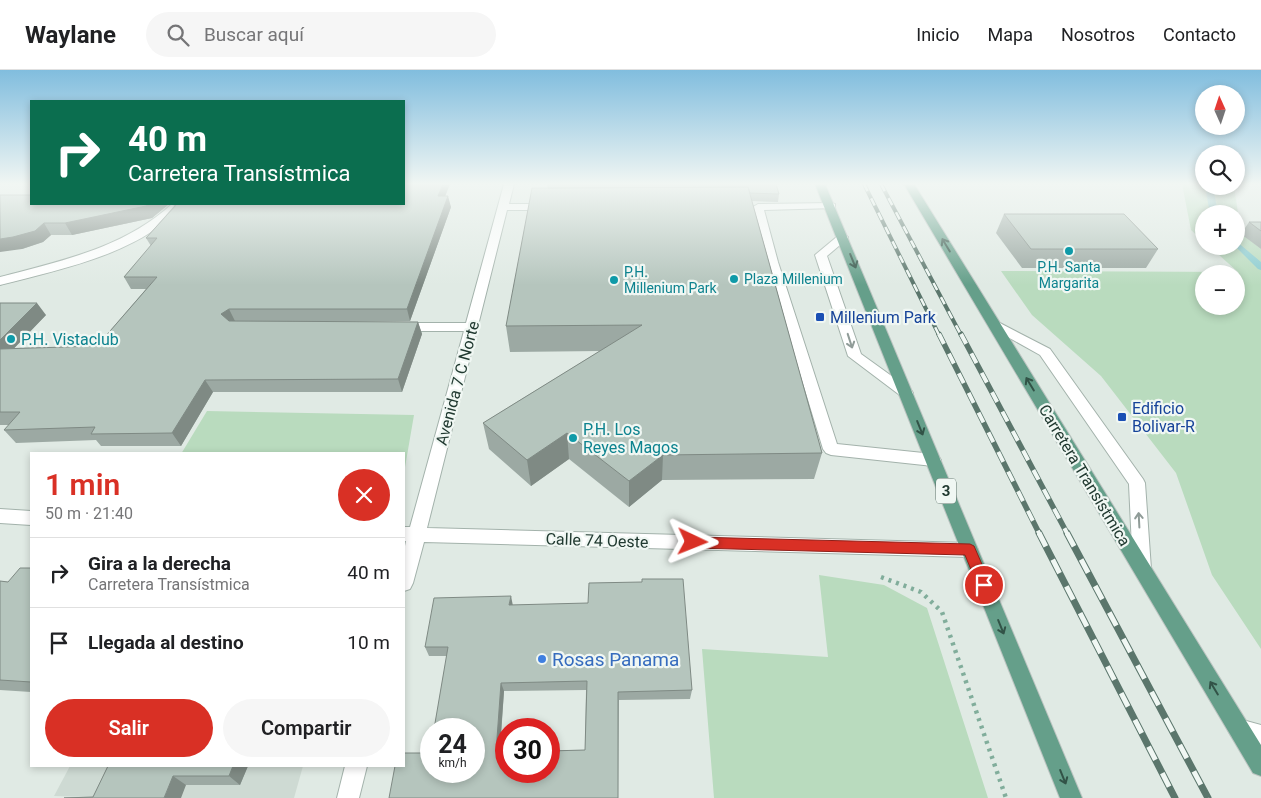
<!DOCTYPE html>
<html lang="es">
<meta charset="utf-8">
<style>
:root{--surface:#fff;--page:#f6f6f6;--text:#202124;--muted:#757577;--line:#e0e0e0;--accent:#d93025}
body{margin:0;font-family:Roboto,sans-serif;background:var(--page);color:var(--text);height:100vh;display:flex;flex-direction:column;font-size:19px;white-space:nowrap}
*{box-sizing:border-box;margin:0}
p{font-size:16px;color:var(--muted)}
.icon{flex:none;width:28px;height:28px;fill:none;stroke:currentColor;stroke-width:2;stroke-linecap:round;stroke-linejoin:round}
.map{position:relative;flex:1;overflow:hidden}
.side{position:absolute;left:30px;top:382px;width:375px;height:315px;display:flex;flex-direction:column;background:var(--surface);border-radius:0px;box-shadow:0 2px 8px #0003}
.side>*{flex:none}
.top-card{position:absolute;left:30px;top:30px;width:375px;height:105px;border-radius:0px;box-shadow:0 2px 8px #0003;background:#0b6e4f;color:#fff;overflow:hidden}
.needle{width:32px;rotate:357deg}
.tools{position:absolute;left:1195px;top:15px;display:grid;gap:10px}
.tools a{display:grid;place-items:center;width:50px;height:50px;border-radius:50%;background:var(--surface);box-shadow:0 2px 8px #0003;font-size:25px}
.speed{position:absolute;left:420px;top:648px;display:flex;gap:10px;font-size:25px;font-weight:700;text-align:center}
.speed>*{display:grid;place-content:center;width:65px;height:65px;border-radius:50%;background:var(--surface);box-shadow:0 2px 8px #0003;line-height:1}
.speed small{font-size:12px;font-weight:400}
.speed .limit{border:8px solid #d22;background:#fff;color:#111}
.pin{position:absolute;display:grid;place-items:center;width:42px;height:42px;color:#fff;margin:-21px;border:2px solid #fff;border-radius:50%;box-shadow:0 1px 5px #0007}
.me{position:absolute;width:55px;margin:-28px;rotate:92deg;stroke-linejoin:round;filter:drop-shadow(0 0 4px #0008)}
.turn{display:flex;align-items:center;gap:18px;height:105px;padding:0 15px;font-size:22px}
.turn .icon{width:65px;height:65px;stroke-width:2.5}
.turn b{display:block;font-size:35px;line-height:42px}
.round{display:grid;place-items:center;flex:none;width:52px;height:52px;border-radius:26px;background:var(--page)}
.head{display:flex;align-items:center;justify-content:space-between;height:85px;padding:0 15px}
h1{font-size:30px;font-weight:600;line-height:38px;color:var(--accent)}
.action{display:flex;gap:10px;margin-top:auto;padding:10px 15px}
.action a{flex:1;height:58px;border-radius:30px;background:var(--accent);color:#fff;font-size:20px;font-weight:600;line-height:58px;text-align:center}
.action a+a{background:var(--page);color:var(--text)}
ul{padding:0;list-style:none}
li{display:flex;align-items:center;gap:15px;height:70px;padding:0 15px;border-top:1px solid var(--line)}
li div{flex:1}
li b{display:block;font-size:19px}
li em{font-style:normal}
header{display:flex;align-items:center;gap:30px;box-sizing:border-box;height:70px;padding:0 25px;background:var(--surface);border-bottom:1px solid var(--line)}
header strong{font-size:24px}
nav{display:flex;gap:28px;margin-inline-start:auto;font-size:18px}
.search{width:350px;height:45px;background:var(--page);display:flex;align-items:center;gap:12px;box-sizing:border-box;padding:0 18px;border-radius:28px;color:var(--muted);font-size:19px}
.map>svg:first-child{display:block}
.built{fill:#cedad3}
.green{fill:#b9dbbe;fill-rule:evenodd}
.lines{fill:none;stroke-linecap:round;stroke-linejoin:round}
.stream{fill:#88cbcf;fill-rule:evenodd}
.minor-casing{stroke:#a3b2ab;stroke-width:2}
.major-casing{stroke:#bcc4c1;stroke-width:2}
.path{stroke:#81ad9b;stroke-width:4.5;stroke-dasharray:3 5;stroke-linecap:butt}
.minor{fill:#fff;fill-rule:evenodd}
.major{fill:#659f8a;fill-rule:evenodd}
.rail-far2-casing{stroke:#5b766c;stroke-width:4}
.rail-far1-casing{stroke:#5b766c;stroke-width:5.5}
.rail-casing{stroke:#5b766c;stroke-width:7}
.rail-far2{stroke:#f0f7f3;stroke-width:2.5;stroke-dasharray:8;stroke-linecap:butt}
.rail-far1{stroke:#f0f7f3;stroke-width:4;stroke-dasharray:11;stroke-linecap:butt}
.rail{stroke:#f0f7f3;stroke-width:5;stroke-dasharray:15;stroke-linecap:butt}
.wall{fill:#9ca9a3;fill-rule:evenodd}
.shaded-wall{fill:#7f8a84}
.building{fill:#b5c5bd;stroke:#7f8a84;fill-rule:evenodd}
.oneway{stroke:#325347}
.oneway2{stroke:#909c98}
.route{fill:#d93025;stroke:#8d1f18}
.culture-dot{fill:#0f9aa8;stroke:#f0f7f3;stroke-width:2}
.transit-dot{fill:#1a4fb4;stroke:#f0f7f3;stroke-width:2}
.shop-dot{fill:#3f7fe0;stroke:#f0f7f3;stroke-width:2}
.labels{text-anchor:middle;stroke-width:4.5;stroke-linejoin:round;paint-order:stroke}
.far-culture-label{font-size:14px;fill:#0d838f;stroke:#f0f7f3;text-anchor:start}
.shield{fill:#f0f7f3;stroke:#5f736b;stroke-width:1}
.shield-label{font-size:15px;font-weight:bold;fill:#213a31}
.transit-label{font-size:16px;fill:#164399;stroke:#f0f7f3;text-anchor:start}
.culture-label{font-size:16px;fill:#0d838f;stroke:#f0f7f3;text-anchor:start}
.street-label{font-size:16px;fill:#213a31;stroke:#f0f7f3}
.near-shop-label{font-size:19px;fill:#366cbe;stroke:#f0f7f3;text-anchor:start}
</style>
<header>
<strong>Waylane</strong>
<div class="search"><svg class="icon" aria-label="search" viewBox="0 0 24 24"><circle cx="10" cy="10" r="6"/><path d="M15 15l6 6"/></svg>Buscar aquí</div>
<nav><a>Inicio</a><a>Mapa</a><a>Nosotros</a><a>Contacto</a></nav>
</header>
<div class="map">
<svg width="1261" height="728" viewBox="0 0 1261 728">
<rect width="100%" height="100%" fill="#e0eae4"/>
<!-- built -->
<path class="built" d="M70,696H303L294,728H120L54,726Z"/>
<!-- green -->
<path class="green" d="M1182,114H1204V116H1234L1241,163L1261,179V579L1212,505L1176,403L1101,306L1032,245L1001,201L1238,202L1209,176H1236V144H1204V172L1191,160ZM1204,204H1236V236H1204Z
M207,341L414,345L404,403V384H181Z
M819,505L884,515L927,538L988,728H714L702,579L828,587Z"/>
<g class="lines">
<!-- stream -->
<path class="stream" d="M1205,116H1213L1218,144H1210Z
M1236,171L1261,192V200L1258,199L1235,176H1236Z"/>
<defs>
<path id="minor" d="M504,114H514L509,134H547L552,137L547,140H507L427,458L969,473L975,475L978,480L975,485L969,487L424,472L413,513L410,519L404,521V481L406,471H404V457H410L464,261H401L395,257L401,253H466Z
M831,133L835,134V138L764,140L778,192L837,374L933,384L938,386L941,390L938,394L933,396L831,385L826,383L823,379L766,192L753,137L758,134Z
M172,134H183C144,183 58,200 0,215V207C61,191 124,178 172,134Z
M843,164L848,167L847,169L827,186L861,284L911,320L913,323L911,326H901L848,286L815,185L839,165Z
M994,250L1050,279L1143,409L1145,413L1151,499L1148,504L1142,507L1136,504L1133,499L1129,414L1040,285L990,257L988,254Z
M0,439L31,441V455L0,453Z
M1239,649L1261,655V677L1232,667L1228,660L1232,653Z
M345,696H367L359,728H337Z"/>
<path id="major" d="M815,114H825L1082,728H1060Z
M904,114H914L1261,675V706L1253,703Z"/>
</defs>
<!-- minor casing -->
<use href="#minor" class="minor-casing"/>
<!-- major casing -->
<use href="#major" class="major-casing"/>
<!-- path -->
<path class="path" d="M881,507L921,522L942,542L1006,728"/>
<!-- minor -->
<use href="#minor" class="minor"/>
<!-- major -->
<use href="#major" class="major"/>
<defs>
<path id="rail-far2" d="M864,114L939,265
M881,114L961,265"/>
<path id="rail-far1" d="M939,264L1040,465
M961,264L1068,465"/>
<path id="rail" d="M1039,463L1175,728
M1067,463L1208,728"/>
</defs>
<!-- rail-far2 casing -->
<use href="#rail-far2" class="rail-far2-casing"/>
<!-- rail-far1 casing -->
<use href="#rail-far1" class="rail-far1-casing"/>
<!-- rail casing -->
<use href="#rail" class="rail-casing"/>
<!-- rail-far2 -->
<use href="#rail-far2" class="rail-far2"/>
<!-- rail-far1 -->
<use href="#rail-far1" class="rail-far1"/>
<!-- rail -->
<use href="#rail" class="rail"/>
</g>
<!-- wall -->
<path class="wall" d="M548,114L779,124L778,132L752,131L822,383L814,409L662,410L629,437L569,389L531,416L489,379L483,353L600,281L510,282L506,256L548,118Z
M445,126L451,137L410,251H290L418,252L422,264L402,322H213L181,376H101L96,370L16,373L4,360L9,355H0V233L46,245L14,278L97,276L146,219H131L124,207L151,176L146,168L174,136L173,134H404Z
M31,134H169L152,148L72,165H51L43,172L22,179Z
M1004,144L1158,179L1146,198H1022L996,163Z
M1249,152H1261V179L1241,164Z
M31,498V622L0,620V511L8,512Z
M513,535L692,620L690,629L619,630L618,728L430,683L447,586H429L425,577ZM586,620L585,680L500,682L504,621Z
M108,696H248L240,715H186L93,727Z"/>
<!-- shaded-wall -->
<path class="shaded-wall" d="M443,114H450L441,137L438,126Z
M448,126L451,137L410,251L407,239Z
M149,134H169L152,148L72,165L65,153Z
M44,153L51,165L43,172L22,179L0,182V169Z
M37,233L46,245L2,291L0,289V270Z
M229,239L235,251L227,256L221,244Z
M418,252L422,264L402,322L398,309Z
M205,310L213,322L181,376L172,363Z
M567,363L569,389L531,416L527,390Z
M663,385L662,410L629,437V411Z
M511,526L513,536L509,535Z
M501,613L504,621L499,689L496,682Z
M233,696H248L240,715L229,706Z
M173,706L186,715L181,728H164Z"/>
<!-- building -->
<path class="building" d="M404,114H443L438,126H448L407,239H229L221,244L229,251L418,252L398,309L205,310L172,363L91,364L95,357L4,360L20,342H0V279L97,276L157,207H124L157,168H146L177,134H404Z
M548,114H776L779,124L750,123L748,117L548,118Z
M748,117L822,383L663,385L629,411L567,363L527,390L483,353L642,255L506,256L532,118Z
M0,125H31V134H149L146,136L65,153H44L35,161L13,167L0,169Z
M1004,144H1124L1158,179H1031Z
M1249,152H1261V161Z
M0,233H37L0,270Z
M20,498H31V612L0,610V511L8,512Z
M642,509H683L692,620L618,622V728H389L395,696H404V683H430L431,674V701H474V659H434L448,577H425L434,528L511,526L509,535L588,533L589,513L642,512ZM587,611L585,680L549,681V701H506V682H496L501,613Z
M108,696H233L229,706H173L164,728H64L93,727Z"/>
<!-- one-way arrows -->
<defs><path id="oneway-shaft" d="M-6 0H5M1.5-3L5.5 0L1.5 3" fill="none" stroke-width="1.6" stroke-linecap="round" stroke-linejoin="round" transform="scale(1.25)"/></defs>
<g class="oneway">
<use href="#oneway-shaft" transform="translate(946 175) rotate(-121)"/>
<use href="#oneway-shaft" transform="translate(853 191) rotate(68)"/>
<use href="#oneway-shaft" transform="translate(1030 314) rotate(-121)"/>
<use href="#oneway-shaft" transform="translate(920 358) rotate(68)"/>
<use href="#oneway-shaft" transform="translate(1001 557) rotate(68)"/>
<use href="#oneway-shaft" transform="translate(1214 618) rotate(-121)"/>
<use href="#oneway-shaft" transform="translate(1063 707) rotate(68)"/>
</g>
<g class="oneway2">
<use href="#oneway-shaft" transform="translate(850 271) rotate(72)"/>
<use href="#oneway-shaft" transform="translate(1139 450) rotate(-93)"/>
</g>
<!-- sky -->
<linearGradient id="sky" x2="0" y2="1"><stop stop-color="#81bdde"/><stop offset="0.53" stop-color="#f1f6f3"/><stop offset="1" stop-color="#f1f6f3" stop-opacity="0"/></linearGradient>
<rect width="1261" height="215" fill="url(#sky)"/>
<!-- route -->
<path class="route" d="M693,467L970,474L974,476L991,515L989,519L984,521L979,519L965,485L693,478L688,476L686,472L688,468Z"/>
<!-- markers -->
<g class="culture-dot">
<circle cx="1069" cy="181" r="5"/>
<circle cx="734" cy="209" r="5"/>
<circle cx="614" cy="210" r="5"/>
<circle cx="11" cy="269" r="5"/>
<circle cx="573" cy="368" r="5"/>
</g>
<g class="transit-dot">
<rect x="815" y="242" width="10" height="10" rx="2.5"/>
<rect x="1117" y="342" width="10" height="10" rx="2.5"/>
</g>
<circle class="shop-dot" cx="542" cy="589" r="5"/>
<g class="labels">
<!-- far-culture labels -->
<g class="far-culture-label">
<text x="1069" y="202" text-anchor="middle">P.H. Santa<tspan x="1069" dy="16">Margarita</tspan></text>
<text x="624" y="207">P.H.<tspan x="624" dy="16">Millenium Park</tspan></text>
<text x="744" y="214">Plaza Millenium</text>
</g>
<!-- shield labels -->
<rect class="shield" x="936" y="408.5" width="20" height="25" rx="4"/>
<g class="shield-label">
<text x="946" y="426">3</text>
</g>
<!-- transit labels -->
<g class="transit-label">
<text x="830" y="253">Millenium Park</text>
<text x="1132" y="344">Edificio<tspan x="1132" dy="18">Bolivar-R</tspan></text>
</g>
<!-- culture labels -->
<g class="culture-label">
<text x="21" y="275">P.H. Vistaclub</text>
<text x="583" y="365">P.H. Los<tspan x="583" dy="18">Reyes Magos</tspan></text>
</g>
<!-- street labels -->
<g class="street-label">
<text transform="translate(457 313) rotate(-75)" y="6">Avenida 7 C Norte</text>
<text transform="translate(1085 405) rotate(59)" y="6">Carretera Transístmica</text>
<text transform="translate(597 470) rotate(2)" y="6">Calle 74 Oeste</text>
</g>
<!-- near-shop labels -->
<g class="near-shop-label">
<text x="552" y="596">Rosas Panama</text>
</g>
</g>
</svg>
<div class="tools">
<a><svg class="needle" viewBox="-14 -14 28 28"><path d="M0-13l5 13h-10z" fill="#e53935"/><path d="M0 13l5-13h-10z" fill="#757577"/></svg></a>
<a><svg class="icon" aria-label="search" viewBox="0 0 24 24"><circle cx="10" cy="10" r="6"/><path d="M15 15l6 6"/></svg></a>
<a>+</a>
<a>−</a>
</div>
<div class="speed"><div>24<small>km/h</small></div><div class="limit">30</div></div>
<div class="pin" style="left:984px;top:515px;background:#d93025"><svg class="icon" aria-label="arrive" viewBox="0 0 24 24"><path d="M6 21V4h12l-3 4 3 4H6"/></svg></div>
<svg class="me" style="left:693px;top:472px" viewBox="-20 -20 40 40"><path d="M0-17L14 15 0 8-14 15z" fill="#d93025" stroke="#fff" stroke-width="4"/></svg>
<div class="top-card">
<div class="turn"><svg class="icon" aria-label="right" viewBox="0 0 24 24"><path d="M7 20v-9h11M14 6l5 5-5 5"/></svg><div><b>40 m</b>Carretera Transístmica</div></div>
</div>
<section class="side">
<div class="head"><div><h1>1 min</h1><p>50 m · 21:40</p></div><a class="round" style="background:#d93025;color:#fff"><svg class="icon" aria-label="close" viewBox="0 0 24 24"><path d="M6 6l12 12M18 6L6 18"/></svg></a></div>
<ul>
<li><svg class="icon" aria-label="right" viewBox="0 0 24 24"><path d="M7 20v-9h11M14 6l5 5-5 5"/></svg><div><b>Gira a la derecha</b><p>Carretera Transístmica</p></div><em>40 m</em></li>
<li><svg class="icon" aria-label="arrive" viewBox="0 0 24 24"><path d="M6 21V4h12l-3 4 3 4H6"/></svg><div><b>Llegada al destino</b></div><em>10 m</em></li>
</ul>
<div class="action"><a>Salir</a><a>Compartir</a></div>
</section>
</div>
